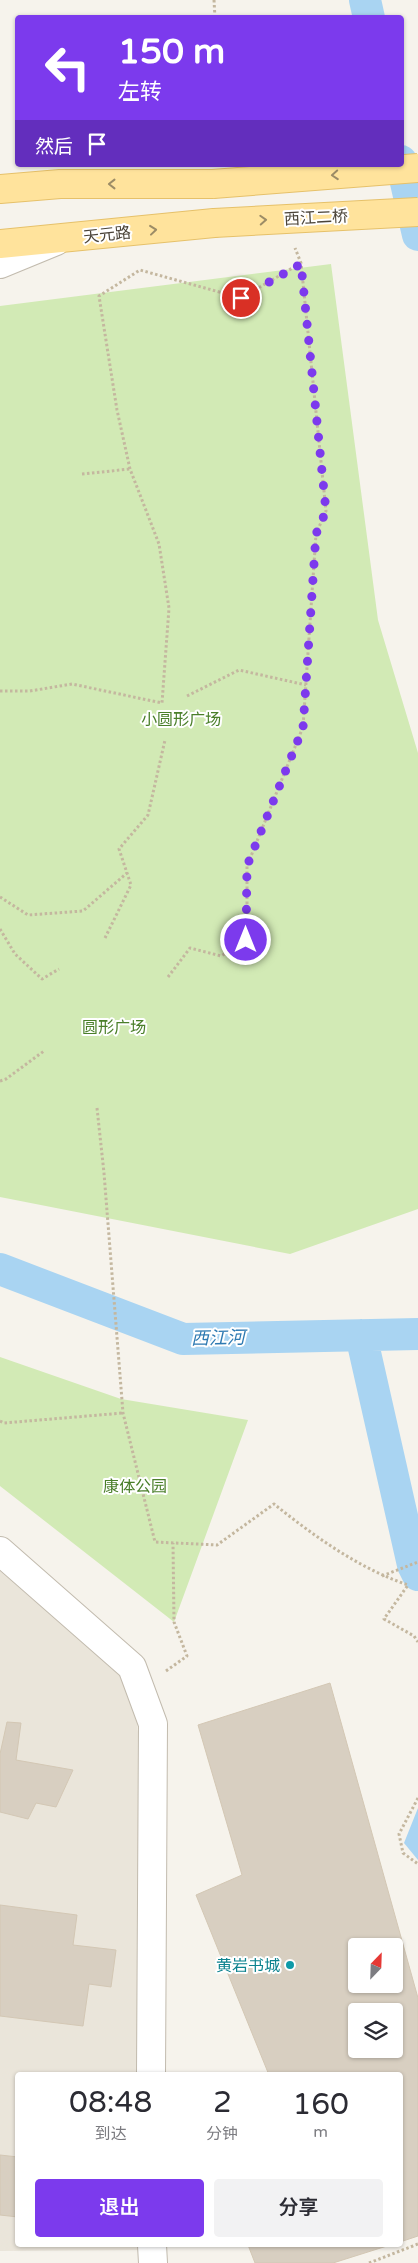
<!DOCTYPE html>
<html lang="zh">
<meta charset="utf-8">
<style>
:root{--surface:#fff;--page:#f2f2f3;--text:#2b2b33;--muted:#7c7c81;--accent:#7c3aed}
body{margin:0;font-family:"Varela Round","Noto Sans SC",sans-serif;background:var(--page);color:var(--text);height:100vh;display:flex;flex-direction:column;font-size:19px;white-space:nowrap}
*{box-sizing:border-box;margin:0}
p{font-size:16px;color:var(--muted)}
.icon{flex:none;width:28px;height:28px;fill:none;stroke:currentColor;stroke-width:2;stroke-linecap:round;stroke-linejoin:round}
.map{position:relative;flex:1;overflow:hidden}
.details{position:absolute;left:15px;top:2072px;width:388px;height:175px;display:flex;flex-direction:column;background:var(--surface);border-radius:5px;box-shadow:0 1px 4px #0004}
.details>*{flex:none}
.hud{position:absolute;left:15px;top:15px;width:389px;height:152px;border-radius:5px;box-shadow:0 1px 4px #0004;background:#7c3aed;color:#fff;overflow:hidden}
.needle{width:32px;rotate:23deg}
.controls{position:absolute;left:348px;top:1938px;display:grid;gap:10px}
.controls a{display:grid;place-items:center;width:55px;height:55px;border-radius:5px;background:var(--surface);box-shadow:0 1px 4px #0004;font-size:25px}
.pin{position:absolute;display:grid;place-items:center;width:42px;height:42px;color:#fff;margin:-21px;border:2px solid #fff;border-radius:50%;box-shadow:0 1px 5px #0007}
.me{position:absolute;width:55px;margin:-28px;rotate:0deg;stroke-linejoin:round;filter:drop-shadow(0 0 4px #0008)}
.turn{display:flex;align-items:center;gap:18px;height:105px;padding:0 20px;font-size:22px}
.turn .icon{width:65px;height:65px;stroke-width:2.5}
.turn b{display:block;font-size:35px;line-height:42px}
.then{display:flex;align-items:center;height:48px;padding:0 20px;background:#0003;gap:10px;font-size:19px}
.eta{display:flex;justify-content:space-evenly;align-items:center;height:85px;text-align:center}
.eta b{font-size:30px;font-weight:600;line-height:35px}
.button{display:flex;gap:10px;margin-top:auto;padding:10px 20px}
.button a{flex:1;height:58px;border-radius:5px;background:var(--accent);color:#fff;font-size:20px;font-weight:600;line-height:58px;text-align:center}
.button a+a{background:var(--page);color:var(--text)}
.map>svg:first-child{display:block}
.residential{fill:#eae5da}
.green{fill:#d2eab5}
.water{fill:#a9d4f2}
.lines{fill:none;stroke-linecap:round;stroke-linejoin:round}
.canal{stroke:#a9d4f2;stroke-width:32}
.building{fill:#d8cfc1;stroke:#d3c7b4;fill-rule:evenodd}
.minor-casing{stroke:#c2bbae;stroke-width:30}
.major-casing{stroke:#e6c16a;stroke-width:30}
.path{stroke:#c4b79f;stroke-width:3;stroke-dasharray:2.5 2.5;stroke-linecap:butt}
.minor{stroke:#fff;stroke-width:28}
.major{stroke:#ffe39c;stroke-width:28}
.major-bridge-casing{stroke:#e6c16a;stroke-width:30;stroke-linecap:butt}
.major-bridge{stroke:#ffe39c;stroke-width:28}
.oneway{stroke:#9c8c66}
.route{stroke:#7c3aed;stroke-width:9;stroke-dasharray:0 16.2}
.culture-dot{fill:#0f9aa8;stroke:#fff;stroke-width:2}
.labels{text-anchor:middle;stroke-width:4;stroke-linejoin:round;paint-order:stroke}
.street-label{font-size:16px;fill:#4b4439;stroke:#fff}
.park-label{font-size:16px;fill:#4a7f2a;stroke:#fff}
.culture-label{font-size:16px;fill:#0d838f;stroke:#fff;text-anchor:end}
.water-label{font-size:18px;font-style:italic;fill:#2e7ab2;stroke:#fff}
</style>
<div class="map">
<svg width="418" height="2263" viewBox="0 0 418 2263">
<rect width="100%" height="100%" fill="#f6f3ec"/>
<!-- residential -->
<path class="residential" d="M0,1551L132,1667L147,1831L143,2075H18V2245H141V2250L0,2251Z"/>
<!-- green -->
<path class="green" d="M331,264L378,620L418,753V1209L290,1254L0,1197V306Z
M0,1357L121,1399L248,1420L174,1622L0,1486Z"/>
<!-- water -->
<path class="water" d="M418,1808V1860L404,1843Z"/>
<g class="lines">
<!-- canal -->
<path class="canal" d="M365,0L369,18
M401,161L418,235
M0,1269L183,1339L418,1334
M361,1335L413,1565L418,1575"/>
</g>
<!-- building -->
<path class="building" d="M330,1683L418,1998V2236L400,2242V2075H269L196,1895L242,1875L198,1725ZM356,1946H394V1984H356ZM356,2011H394V2049H356Z
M7,1722L21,1723L16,1760L73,1770L56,1807L36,1803L28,1819L0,1812V1754Z
M0,1905L77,1915L73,1945L116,1950L111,1987L89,1984L83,2026L0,2016Z
M0,2155L18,2157V2217L0,2215Z
M248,2245H390L333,2263H255Z"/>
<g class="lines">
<defs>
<path id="minor" d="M0,264L56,241
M0,1551L132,1667L153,1724L151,2075
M152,2245L153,2263"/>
<path id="major" d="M0,189L60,184H213
M0,244L214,223"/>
</defs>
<!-- minor casing -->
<use href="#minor" class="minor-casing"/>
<!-- major casing -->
<use href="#major" class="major-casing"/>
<!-- path -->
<path class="path" d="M214,0L215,18
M82,474L130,469
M0,691H30L72,684L162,703L169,608L159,544L130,469L117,410L99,296L140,270L241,298L301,263
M187,696L239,670L306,685
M0,897L28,915L83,911L127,873
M0,929L15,954L42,979L59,969
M105,938L131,885L119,849L148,815L165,740
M168,977L190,948L221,956L247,940V866L303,727L316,534L326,511L301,263L295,248
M0,1081L6,1079L44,1051
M97,1108L104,1173L123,1413L155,1542L217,1545L274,1504C314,1536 358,1568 408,1585L384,1619L414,1636L418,1642
M0,1421L4,1423L123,1413
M382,1576L418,1562
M166,1671L187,1656L174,1622L173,1543
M418,1798L399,1834L403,1853L418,1864
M369,2263L418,2244"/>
<!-- minor -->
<use href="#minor" class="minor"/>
<!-- major -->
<use href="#major" class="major"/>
<defs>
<path id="major-bridge" d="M213,184L418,168
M214,223L418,212"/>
</defs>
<!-- major-bridge casing -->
<use href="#major-bridge" class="major-bridge-casing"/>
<!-- major-bridge -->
<use href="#major-bridge" class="major-bridge"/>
</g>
<!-- one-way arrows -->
<defs><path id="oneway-chevron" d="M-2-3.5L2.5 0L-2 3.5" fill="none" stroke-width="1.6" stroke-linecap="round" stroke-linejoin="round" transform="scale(1.25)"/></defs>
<g class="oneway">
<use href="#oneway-chevron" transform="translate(335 175) rotate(176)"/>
<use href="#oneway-chevron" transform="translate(112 184) rotate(180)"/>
<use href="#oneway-chevron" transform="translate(263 220) rotate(-3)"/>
<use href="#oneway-chevron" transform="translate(153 230) rotate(-6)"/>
</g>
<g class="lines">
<!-- route -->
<path class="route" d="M241,298L301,264L326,511L316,534L303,728L247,866L246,940"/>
</g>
<!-- markers -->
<circle class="culture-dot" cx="290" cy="1965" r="5"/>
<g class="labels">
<!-- street labels -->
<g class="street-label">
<text transform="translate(316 217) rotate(-3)" y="6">西江二桥</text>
<text transform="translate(107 234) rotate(-6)" y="6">天元路</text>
</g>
<!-- park labels -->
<g class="park-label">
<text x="181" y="725">小圆形广场</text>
<text x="114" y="1033">圆形广场</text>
<text x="135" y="1492">康体公园</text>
</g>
<!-- culture labels -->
<g class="culture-label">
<text x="280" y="1971">黄岩书城</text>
</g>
<!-- water labels -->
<g class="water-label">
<text transform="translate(218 1338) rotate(-1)" y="6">西江河</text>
</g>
</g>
</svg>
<div class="controls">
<a><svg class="needle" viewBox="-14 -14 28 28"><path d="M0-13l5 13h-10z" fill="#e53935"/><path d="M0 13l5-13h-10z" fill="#7c7c81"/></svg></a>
<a><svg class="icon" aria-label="layers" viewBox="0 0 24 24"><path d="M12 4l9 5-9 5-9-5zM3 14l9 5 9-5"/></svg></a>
</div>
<div class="pin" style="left:241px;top:298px;background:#d93025"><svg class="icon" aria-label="arrive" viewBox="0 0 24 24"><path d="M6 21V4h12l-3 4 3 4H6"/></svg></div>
<svg class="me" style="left:246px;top:940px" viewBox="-20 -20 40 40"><circle r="17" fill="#7c3aed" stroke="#fff" stroke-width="3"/><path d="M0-11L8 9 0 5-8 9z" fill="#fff"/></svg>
<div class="hud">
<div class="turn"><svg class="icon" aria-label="left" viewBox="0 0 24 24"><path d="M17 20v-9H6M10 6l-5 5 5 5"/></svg><div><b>150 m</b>左转</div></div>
<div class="then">然后<svg class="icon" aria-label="arrive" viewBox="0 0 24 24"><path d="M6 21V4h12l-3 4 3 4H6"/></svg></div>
</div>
<section class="details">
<div class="eta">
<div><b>08:48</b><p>到达</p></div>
<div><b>2</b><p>分钟</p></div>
<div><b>160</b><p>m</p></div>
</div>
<div class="button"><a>退出</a><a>分享</a></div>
</section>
</div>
